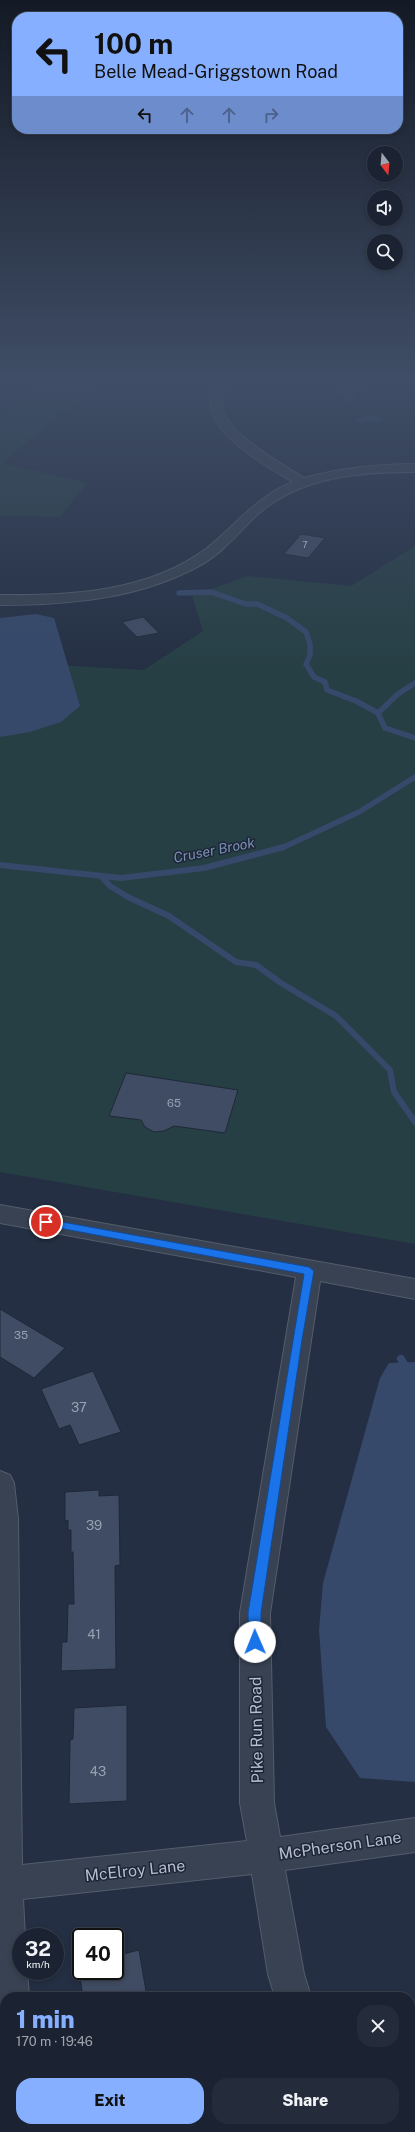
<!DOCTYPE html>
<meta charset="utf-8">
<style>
:root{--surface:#1b2332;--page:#242b3a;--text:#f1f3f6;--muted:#a0a4ac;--line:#39404d;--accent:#87afff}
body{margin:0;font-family:"Public Sans",sans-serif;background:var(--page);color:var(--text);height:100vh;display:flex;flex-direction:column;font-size:15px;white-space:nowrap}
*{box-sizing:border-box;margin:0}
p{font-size:13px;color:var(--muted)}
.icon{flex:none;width:22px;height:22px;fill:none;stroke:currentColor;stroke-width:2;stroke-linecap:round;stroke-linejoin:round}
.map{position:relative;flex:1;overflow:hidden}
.details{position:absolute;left:0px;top:1992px;width:415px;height:140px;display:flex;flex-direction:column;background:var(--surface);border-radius:16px 16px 0 0;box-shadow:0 2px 6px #0003,0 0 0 1px var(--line)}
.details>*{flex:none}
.guide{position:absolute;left:12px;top:12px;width:391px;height:122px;border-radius:16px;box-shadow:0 2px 6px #0003,0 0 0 1px var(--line);background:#87afff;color:#111;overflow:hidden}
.needle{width:26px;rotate:164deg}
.controls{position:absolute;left:367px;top:146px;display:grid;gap:8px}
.controls a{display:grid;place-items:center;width:36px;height:36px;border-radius:50%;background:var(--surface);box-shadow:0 2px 6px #0003,0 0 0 1px var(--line);font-size:20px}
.speed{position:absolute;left:12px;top:1928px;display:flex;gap:8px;font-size:20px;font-weight:700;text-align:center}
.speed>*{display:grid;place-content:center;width:52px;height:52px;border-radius:50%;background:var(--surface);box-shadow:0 2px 6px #0003,0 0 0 1px var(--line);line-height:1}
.speed small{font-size:10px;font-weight:400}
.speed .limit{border:2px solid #111;border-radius:6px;background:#fff;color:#111}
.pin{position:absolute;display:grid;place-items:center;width:34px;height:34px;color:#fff;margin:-17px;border:2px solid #fff;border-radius:50%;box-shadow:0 1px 4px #0007}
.me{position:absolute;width:44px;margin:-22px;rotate:359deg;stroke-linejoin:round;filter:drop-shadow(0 0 3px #0008)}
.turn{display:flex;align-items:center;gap:14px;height:84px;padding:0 16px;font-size:18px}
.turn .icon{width:52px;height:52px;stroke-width:2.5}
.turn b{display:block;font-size:28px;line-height:34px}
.lanes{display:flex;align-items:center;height:38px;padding:0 16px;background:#0003;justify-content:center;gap:20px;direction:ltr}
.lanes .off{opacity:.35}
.round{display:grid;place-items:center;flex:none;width:42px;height:42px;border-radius:16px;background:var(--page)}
.head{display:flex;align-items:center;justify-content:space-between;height:68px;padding:0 16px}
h1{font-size:24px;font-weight:800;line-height:30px;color:var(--accent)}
.cta{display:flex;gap:8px;margin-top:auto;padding:8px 16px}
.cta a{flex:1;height:46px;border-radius:16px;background:var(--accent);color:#111;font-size:16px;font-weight:800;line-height:46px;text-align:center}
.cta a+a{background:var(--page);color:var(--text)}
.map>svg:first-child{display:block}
.green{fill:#263f44}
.water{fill:#36496b}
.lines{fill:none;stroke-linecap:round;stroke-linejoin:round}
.stream-far2{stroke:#36496b;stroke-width:5.5}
.stream-far1{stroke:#36496b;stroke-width:6}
.stream{stroke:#36496b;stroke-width:8}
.building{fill:#404c63;stroke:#1f2839}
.minor-casing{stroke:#535d6c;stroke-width:2}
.minor{fill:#384252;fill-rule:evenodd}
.route{fill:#1a73e8;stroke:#114b97}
.labels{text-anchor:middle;stroke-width:3;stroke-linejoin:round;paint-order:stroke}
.far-number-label{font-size:9px;fill:#98a1b2}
.number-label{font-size:11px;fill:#98a1b2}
.near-number-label{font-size:13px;fill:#98a1b2}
.water-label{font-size:14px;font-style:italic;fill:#7b90b6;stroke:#1d2637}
.near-street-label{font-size:16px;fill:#b5bdcc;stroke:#1d2637}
</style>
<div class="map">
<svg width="415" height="2132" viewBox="0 0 415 2132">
<rect width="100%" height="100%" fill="#242f43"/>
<!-- green -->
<path class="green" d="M45,377H105L2,463L87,483L60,517L0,516V412Z
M415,546V1244L0,1172V662L144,670L203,631L192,596L248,576L351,586Z"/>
<!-- water -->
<path class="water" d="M358,387L364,393L354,394L359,399L347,401L335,390Z
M370,415L379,417L384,421L361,422L355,420Z
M36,614L54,618L80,706L61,722L30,732L0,737V618Z
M415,1362V1782L360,1778L326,1727L319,1630L323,1583L380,1378L389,1363Z"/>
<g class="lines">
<!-- stream-far2 -->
<path class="stream-far2" d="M179,593L211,592L246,604H257L287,618L306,632L310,644V655L306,664L314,677L325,682L327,690L356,701L378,713
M415,683L398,694L378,713L385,728L415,738
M282,848L359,812L415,777"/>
<!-- stream-far1 -->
<path class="stream-far1" d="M0,865L121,878L204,868L284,847
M101,876L110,886L128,897L169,916L236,962L256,965L281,983L336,1016L390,1070L394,1092L415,1122"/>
<!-- stream -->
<path class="stream" d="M401,1359L415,1382"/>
</g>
<!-- building -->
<path class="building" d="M301,534L325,538L308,558L284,554Z
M143,617L159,633L137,637L122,622Z
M126,1073L238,1090L225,1133L174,1126L164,1131L154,1132L145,1127L141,1120L109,1116Z
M0,1309L65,1348L34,1378L0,1357Z
M93,1371L121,1432L79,1445L70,1425L59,1429L41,1389Z
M99,1490V1496L119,1495L120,1565L115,1566L116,1669L61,1671L62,1642H67L68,1604H74L73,1552H71V1530H68V1520L65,1521V1492Z
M127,1705V1801L69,1804L70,1740L73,1739L74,1708Z
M139,1950L147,1997H83L78,1964H81V1971H115V1956Z"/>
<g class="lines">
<defs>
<path id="minor" d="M216,377H228C223,388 220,403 224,414C233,436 284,466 304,478C341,468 377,464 415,464V472C360,472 302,476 258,514C239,532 223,553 199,566C138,599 69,605 0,605V595C69,596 149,592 207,548C236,525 257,496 293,482C269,468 221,440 212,413C208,402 211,388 216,377Z
M0,1205L415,1279V1299L320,1281L270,1613L274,1803L280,1837L415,1818V1852L285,1870L304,1974L311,1997H275L268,1974L252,1874L23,1899L25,1937H21V1971H27L29,1997H5V2012L0,2010V1471L10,1475L14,1483L18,1519L22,1865L247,1841L240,1803V1613L296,1277L0,1223Z
M5,2111V2127H30V2132H0V2113Z
M310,2127H348L350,2132H312Z"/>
</defs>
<!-- minor casing -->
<use href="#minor" class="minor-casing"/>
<!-- minor -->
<use href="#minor" class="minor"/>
</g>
<!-- sky -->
<linearGradient id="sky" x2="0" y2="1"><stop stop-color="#141a25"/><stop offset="0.56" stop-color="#3f4d66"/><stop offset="1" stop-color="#3f4d66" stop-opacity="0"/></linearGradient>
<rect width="415" height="676" fill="url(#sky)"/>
<!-- route -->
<path class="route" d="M46,1219L309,1267L314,1271L302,1340L261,1613V1642L259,1647L255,1648L251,1647L249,1642L248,1613L304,1274L43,1225V1220Z"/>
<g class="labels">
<!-- far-number labels -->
<g class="far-number-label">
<text x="305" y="548">7</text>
</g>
<!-- number labels -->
<g class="number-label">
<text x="174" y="1107">65</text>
<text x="21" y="1339">35</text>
</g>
<!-- near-number labels -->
<g class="near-number-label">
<text x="79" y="1412">37</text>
<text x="94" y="1530">39</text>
<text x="94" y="1639">41</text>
<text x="98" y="1776">43</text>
</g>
<!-- water labels -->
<g class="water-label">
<text transform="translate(214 850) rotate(-11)" y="5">Cruser Brook</text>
</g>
<!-- near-street labels -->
<g class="near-street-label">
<text transform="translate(256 1730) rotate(-91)" y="6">Pike Run Road</text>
<text transform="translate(340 1845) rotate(-8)" y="6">McPherson Lane</text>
<text transform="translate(135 1870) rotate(-6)" y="6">McElroy Lane</text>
</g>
</g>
</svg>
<div class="controls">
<a><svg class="needle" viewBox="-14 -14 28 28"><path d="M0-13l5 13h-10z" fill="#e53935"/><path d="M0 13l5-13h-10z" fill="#a0a4ac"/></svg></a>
<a><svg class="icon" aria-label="sound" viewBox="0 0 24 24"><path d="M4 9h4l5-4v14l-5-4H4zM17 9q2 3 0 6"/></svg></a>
<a><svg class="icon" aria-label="search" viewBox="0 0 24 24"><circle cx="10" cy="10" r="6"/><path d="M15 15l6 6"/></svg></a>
</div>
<div class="speed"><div>32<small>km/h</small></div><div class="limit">40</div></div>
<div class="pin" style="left:46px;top:1222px;background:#d93025"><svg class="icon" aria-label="arrive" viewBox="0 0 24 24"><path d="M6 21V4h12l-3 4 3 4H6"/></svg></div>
<svg class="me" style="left:255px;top:1642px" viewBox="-20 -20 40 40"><circle r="19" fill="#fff"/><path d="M0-13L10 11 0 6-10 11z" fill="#1a73e8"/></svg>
<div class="guide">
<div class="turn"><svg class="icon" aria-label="left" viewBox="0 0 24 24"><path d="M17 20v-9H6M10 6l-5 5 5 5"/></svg><div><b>100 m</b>Belle Mead-Griggstown Road</div></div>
<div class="lanes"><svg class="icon" aria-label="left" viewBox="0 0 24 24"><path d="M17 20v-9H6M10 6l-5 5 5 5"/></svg><svg class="icon off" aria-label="ahead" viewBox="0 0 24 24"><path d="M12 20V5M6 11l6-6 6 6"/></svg><svg class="icon off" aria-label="ahead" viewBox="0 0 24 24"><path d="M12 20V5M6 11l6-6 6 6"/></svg><svg class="icon off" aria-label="right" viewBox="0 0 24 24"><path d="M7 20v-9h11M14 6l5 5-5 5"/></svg></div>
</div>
<section class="details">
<div class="head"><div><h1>1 min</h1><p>170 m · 19:46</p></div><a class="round"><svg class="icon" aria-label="close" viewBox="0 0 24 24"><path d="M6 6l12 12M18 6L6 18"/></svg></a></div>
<div class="cta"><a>Exit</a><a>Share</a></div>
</section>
</div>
